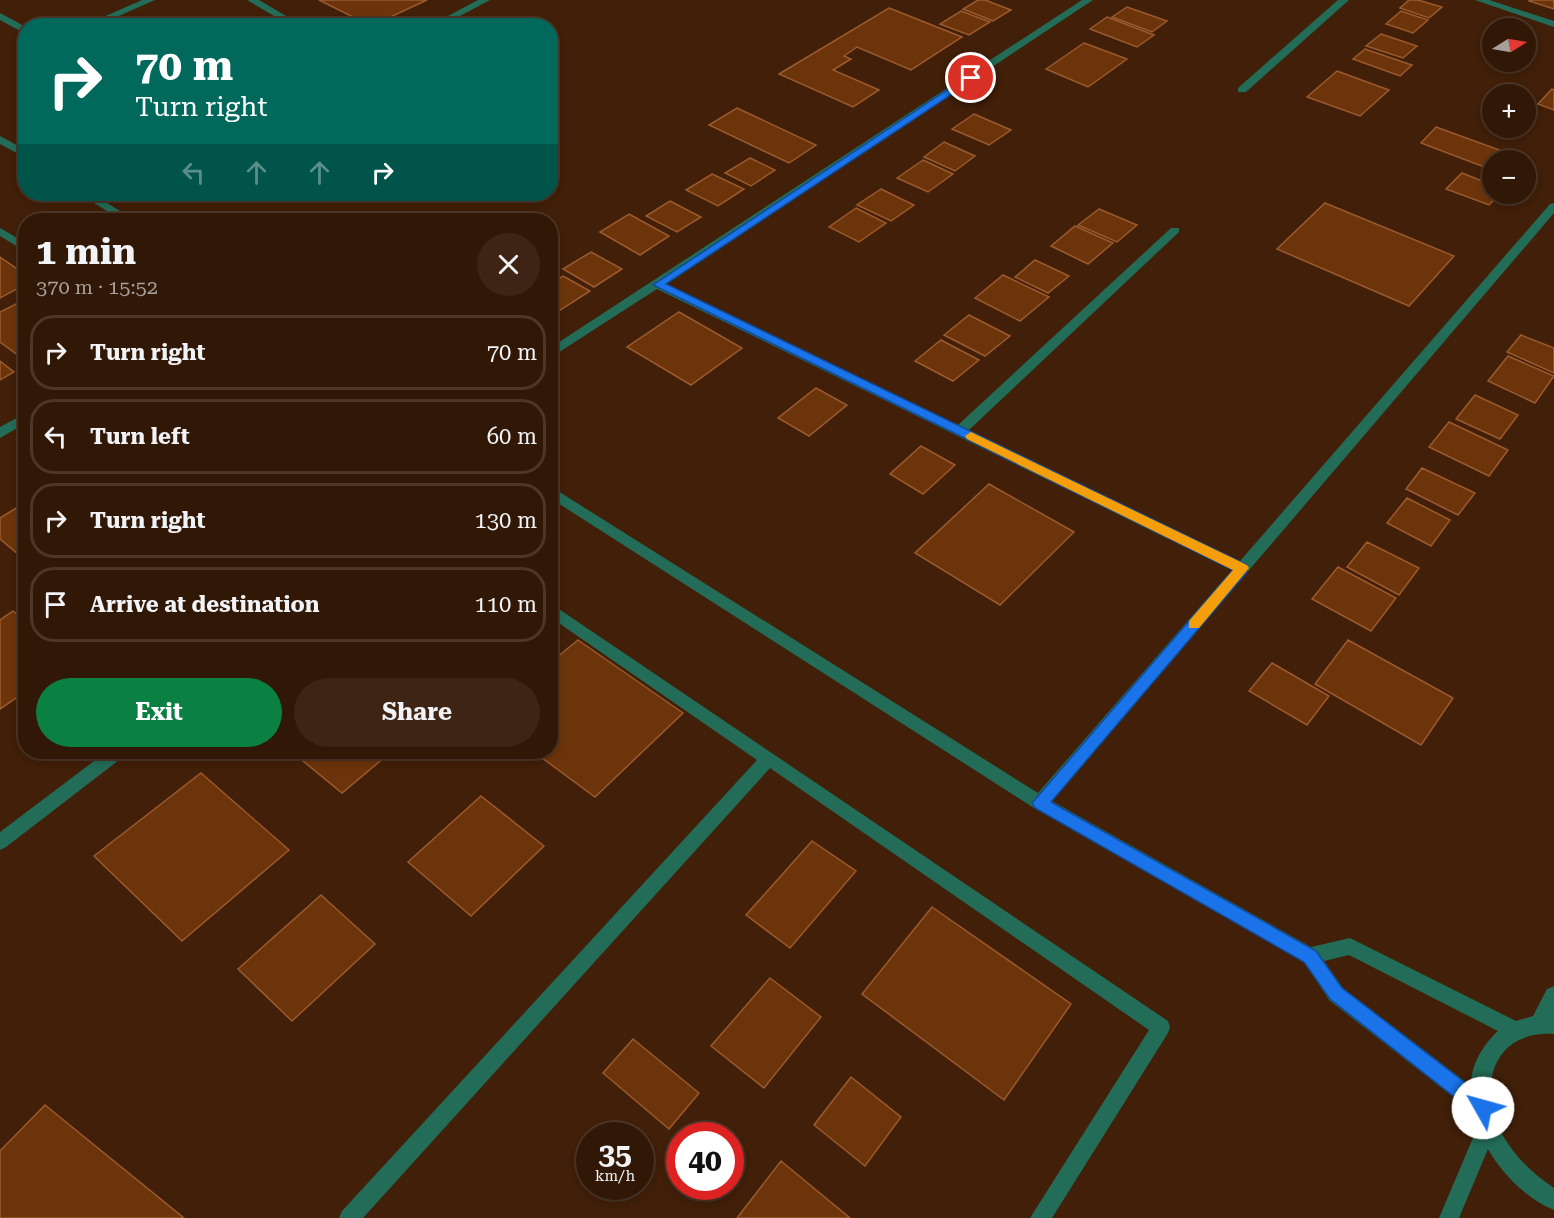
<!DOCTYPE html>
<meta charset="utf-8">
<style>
:root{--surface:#311706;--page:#3d2414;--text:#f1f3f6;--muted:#a89f9b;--line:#4c3628;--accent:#0b8043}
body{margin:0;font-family:"Roboto Serif",serif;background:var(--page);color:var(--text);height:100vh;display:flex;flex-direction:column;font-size:22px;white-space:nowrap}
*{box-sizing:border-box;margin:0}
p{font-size:20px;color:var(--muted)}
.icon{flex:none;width:33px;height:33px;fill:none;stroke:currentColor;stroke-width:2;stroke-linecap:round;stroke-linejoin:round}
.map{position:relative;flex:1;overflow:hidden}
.side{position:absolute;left:18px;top:213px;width:540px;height:546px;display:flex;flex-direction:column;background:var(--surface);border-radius:24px;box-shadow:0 3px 9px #0003,0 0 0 2px var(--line)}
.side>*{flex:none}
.guide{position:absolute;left:18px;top:18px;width:540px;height:183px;border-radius:24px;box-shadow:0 3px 9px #0003,0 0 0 2px var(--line);background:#00695c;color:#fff;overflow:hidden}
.needle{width:39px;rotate:79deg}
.controls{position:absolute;left:1482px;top:18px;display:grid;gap:12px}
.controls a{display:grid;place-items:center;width:54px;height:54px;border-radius:50%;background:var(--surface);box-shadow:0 3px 9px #0003,0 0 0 2px var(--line);font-size:30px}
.speed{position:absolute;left:576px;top:1122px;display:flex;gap:12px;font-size:30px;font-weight:700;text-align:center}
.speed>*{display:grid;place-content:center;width:78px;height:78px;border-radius:50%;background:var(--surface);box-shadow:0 3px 9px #0003,0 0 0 2px var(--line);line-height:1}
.speed small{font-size:15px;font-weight:400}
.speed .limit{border:9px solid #d22;background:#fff;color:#111}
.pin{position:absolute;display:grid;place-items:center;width:51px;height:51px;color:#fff;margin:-26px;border:3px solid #fff;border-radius:50%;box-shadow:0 2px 6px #0007}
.me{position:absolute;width:66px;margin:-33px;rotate:308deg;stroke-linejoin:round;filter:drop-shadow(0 0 4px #0008)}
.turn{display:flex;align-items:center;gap:21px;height:126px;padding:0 18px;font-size:27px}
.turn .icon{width:78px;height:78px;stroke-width:2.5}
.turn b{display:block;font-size:42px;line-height:51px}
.lanes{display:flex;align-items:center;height:57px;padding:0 18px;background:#0003;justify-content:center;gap:30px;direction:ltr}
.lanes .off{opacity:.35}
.round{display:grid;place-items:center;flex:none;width:63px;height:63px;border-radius:32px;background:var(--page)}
.head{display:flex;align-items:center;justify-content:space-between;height:102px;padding:0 18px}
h1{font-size:36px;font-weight:700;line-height:45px}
.primary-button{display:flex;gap:12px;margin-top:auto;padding:12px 18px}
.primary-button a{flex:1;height:69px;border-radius:36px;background:var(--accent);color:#fff;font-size:24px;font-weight:700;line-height:69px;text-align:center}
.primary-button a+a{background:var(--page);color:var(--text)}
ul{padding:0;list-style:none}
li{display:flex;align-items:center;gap:18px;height:75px;margin:0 12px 9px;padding:0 6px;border:3px solid var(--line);border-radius:24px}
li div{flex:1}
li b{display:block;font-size:22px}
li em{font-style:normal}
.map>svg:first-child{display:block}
.building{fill:#6c340a;stroke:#9c5a2f;stroke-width:1.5}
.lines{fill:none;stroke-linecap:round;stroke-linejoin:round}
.minor{fill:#226c58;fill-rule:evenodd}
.route{fill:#1a73e8;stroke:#114b97;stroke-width:1.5}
.slow{fill:#f59e0b}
</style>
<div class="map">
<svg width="1554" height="1218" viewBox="0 0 1554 1218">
<rect width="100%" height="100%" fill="#411f08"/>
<!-- building -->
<path class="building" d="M319,0H427L371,26Z
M978,0H985L1011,10L993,21L963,9Z
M1409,0H1418L1442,7L1429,18L1400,8Z
M1530,0H1554V9L1529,1Z
M1127,7L1167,21L1152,32L1112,17Z
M889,8L962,37L911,70L857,47L844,56L851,59L833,70L879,90L853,107L779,74Z
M961,11L990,22L969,35L940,24Z
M1401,11L1428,20L1413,33L1386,24Z
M1107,17L1154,35L1137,47L1090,29Z
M1381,34L1417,46L1403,58L1366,46Z
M1084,43L1127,59L1088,87L1046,69Z
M1365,49L1412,65L1400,76L1353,59Z
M1337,71L1389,90L1360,116L1307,97Z
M1552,89L1554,90V110L1538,104Z
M737,108L816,145L789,163L709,125Z
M974,114L1011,130L989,145L952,129Z
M1436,127L1532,162L1526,169V160H1492V170L1421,143Z
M944,142L975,156L955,171L924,157Z
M750,158L775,170L751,186L725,173Z
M923,160L953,174L928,192L897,178Z
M1462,173L1492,185V194H1500L1489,205L1446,189Z
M712,174L744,189L718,206L686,190Z
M881,189L914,205L891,221L857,205Z
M670,201L701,217L677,232L646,216Z
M1325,203L1454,256L1409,306L1277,249Z
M856,208L886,223L859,242L829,227Z
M1099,209L1137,225L1117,242L1078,225Z
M629,214L669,236L640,255L600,232Z
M1075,226L1113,243L1088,264L1051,246Z
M591,252L622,269L594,287L563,269Z
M0,257L26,275V284L0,298Z
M1035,260L1069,276L1048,293L1015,277Z
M1003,275L1049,297L1020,321L975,298Z
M563,276L590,291L559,311L550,306V284Z
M26,299V361L0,342V312Z
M679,312L742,348L691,385L627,347Z
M969,315L1010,336L985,356L944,335Z
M1521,335L1554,348V373L1507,352Z
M941,340L979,360L953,381L915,361Z
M1508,356L1554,376L1535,403L1488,381Z
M0,361L14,372L0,380Z
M816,388L847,405L809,436L778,418Z
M1475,395L1518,415L1500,439L1456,419Z
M1449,422L1508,450L1489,476L1429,447Z
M921,446L955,465L923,494L890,474Z
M1422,468L1475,493L1458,515L1406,489Z
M989,484L1074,532L1000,605L915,553Z
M1407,498L1450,520L1431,546L1387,523Z
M26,502V558L24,559L0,539V518Z
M1367,542L1419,568L1399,595L1347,567Z
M1338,567L1396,598L1371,631L1312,599Z
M13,611L26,622V691L0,709V620Z
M578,640L683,713L595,797L534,752H550V663Z
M1348,640L1453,698L1421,745L1315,684Z
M1272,663L1329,696L1307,725L1249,691Z
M292,752H391L342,793Z
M201,773L289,850L182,941L94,856Z
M481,796L544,846L471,916L408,862Z
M812,841L856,871L790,948L746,915Z
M321,895L375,944L292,1021L238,969Z
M932,907L1071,1004L1004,1100L862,994Z
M770,978L821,1017L764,1088L711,1046Z
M633,1039L699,1093L669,1129L603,1073Z
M851,1077L901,1117L865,1166L814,1125Z
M45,1105L184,1218H0V1151Z
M781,1161L850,1218H737Z"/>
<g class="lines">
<!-- minor -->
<path class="minor" d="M142,0H155L96,26H83Z
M247,0H259L303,26H291Z
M478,0H490L441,26H429Z
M1082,0H1093L665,284L958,425L1171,228H1179V232L969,430L1240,561L1550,204L1554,203V213L1052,801L1311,947L1350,938L1516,1021L1533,1016L1547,989L1554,986V1034C1490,1030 1476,1092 1505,1139C1517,1159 1535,1175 1554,1188V1210C1527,1199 1502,1174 1488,1149L1459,1218H1439L1478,1126L1474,1113L1329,1000L1304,962L1034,808L550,498V486L1038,793L1232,570L657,289L550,358V348ZM1349,955L1498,1031C1482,1046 1471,1065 1471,1086L1343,988L1324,961Z
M1338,0H1349L1246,92H1238V88Z
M1475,0H1489L1554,21V27Z
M0,13L26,27V34L0,20Z
M0,136L26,150V158L0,144Z
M80,194H93L134,220H121Z
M0,228L26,243V252L0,236Z
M26,413V423L0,438V427Z
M550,603L1168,1021L1170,1027L1168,1033L1052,1218H1030L1149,1030L770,768L363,1218H339L342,1211L757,760L550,617Z
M106,752H125L123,757L6,847L0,850V832Z"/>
</g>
<!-- route -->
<path class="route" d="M968,76L976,78L666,284L1247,565V572L1051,802L1316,951L1342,988L1489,1101L1492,1108L1489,1114L1483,1117L1476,1114L1330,999L1304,962L1035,808L1032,803L1233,570L653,285Z"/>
<!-- slow -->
<path class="slow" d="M971,432L1247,565L1249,568L1199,628H1189V621L1233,570L967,439L965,436Z"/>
</svg>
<div class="controls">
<a><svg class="needle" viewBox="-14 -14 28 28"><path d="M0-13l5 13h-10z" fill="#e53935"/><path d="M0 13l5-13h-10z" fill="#a89f9b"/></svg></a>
<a>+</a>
<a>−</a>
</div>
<div class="speed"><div>35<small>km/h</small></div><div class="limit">40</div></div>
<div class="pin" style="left:971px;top:78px;background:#d93025"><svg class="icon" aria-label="arrive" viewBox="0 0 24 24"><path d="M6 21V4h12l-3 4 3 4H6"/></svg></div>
<svg class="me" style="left:1483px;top:1108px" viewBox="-20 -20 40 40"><circle r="19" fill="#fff"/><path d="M0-13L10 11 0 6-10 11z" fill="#1a73e8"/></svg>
<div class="guide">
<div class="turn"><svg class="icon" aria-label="right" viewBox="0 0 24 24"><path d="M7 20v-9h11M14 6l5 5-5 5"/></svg><div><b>70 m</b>Turn right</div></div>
<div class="lanes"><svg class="icon off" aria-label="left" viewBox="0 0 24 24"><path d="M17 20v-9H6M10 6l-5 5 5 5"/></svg><svg class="icon off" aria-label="ahead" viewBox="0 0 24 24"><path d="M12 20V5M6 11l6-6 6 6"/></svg><svg class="icon off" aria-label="ahead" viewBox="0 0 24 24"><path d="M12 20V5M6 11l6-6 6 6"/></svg><svg class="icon" aria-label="right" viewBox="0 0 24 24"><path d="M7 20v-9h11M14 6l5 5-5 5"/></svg></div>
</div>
<section class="side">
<div class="head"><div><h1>1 min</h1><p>370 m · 15:52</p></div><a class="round"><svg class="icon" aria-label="close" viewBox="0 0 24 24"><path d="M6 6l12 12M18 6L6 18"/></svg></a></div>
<ul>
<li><svg class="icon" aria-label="right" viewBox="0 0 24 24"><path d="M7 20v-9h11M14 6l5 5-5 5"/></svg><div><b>Turn right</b></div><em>70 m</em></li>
<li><svg class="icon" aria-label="left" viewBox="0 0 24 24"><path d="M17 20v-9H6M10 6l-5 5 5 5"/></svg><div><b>Turn left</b></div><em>60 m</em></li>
<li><svg class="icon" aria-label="right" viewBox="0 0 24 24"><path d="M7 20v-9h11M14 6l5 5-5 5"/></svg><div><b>Turn right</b></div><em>130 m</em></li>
<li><svg class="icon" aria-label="arrive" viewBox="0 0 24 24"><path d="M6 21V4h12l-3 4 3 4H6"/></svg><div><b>Arrive at destination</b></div><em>110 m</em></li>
</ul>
<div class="primary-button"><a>Exit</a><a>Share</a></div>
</section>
</div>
